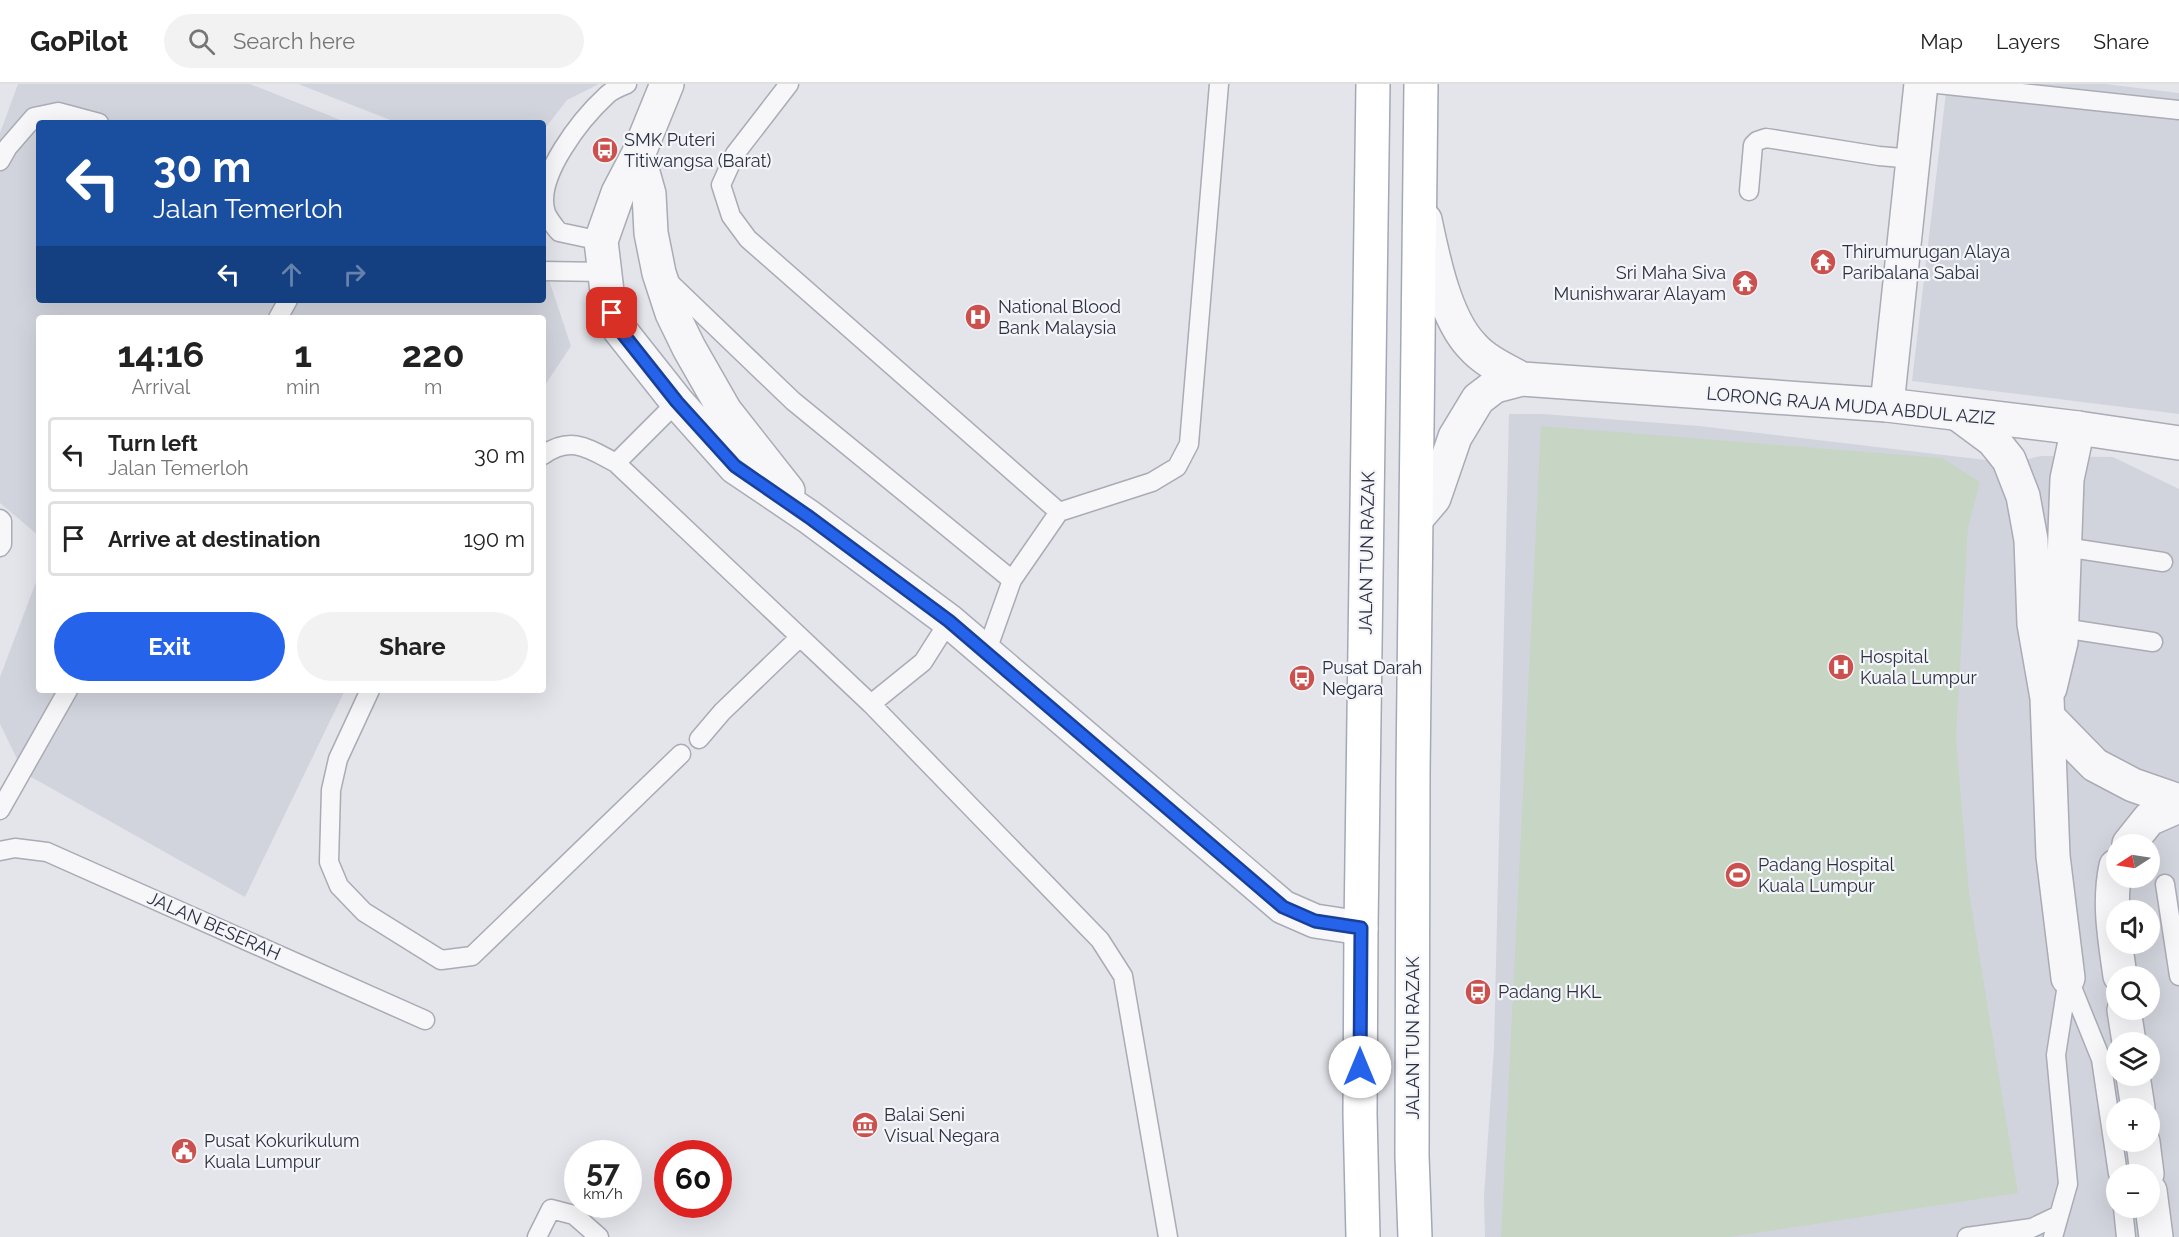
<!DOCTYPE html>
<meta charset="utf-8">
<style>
:root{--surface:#fff;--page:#f2f2f2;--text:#222;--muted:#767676;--line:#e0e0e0;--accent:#2563eb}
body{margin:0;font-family:Raleway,sans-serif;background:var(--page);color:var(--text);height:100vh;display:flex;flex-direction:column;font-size:22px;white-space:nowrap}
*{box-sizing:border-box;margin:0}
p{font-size:20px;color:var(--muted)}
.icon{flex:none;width:33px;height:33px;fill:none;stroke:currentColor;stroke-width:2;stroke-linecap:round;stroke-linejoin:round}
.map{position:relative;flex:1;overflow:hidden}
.details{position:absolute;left:36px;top:231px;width:510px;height:378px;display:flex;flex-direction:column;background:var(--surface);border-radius:6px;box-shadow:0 6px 24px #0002}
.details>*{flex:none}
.guide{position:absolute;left:36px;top:36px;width:510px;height:183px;border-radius:6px;box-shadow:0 6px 24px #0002;background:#1a4fa0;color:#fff;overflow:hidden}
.needle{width:39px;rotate:258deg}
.fabs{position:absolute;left:2106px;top:750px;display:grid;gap:12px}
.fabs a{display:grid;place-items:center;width:54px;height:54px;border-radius:50%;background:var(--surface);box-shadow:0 6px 24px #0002;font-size:30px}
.speed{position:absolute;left:564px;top:1056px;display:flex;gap:12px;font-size:30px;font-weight:700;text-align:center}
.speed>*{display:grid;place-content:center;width:78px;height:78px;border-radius:50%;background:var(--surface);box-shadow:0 6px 24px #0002;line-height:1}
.speed small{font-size:15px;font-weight:400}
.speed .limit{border:9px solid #d22;background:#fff;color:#111}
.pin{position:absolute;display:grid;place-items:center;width:51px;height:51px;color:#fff;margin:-26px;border-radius:12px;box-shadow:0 3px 9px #0006}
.me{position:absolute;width:66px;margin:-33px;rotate:0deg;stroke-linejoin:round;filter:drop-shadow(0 0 4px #0008)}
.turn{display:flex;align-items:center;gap:21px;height:126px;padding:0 18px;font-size:27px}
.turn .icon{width:78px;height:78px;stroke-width:2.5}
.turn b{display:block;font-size:42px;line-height:51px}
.lanes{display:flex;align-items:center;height:57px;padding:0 18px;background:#0003;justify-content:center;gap:30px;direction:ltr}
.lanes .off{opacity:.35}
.eta{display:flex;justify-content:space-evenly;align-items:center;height:102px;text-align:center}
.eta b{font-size:36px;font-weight:700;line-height:42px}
.action{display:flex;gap:12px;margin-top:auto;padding:12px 18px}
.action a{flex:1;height:69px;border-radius:36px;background:var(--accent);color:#fff;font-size:24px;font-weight:700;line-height:69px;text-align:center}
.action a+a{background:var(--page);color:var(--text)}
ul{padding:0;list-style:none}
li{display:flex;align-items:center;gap:18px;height:75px;margin:0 12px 9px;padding:0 6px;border:3px solid var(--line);border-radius:6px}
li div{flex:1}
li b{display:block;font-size:22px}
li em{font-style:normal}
header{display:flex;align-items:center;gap:36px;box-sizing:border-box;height:84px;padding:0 30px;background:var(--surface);border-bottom:2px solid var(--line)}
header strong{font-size:28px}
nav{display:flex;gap:33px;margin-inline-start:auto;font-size:21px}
.search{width:420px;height:54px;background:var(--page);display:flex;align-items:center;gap:15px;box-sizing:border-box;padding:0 21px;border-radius:33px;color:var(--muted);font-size:22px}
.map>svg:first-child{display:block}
.built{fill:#d2d4dd;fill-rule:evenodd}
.green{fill:#c7d5c5}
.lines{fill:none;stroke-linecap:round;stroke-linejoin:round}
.service-casing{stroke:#a9abb5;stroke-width:21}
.minor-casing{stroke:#a9abb5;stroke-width:36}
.tertiary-casing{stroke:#a9abb5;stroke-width:36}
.primary-casing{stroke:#a3a8b7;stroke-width:36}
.service{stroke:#f7f7f9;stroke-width:18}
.minor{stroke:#f7f7f9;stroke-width:33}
.tertiary{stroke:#f7f7f9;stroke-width:33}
.primary{stroke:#fff;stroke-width:33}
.route-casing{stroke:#184099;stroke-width:15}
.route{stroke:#2563eb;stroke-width:10}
.labels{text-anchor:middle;stroke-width:4.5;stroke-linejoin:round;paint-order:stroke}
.poi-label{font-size:18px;fill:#2c3043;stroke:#f4f5f8;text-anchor:start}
.street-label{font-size:18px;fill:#2c3043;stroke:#f4f5f8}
</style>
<header>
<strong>GoPilot</strong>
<div class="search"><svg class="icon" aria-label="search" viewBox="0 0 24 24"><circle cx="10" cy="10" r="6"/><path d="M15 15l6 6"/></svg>Search here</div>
<nav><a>Map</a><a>Layers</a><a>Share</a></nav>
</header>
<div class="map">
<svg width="2179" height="1153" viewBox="0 0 2179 1153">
<rect width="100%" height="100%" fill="#e4e5eb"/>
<!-- built -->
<path class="built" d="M18,0H250L348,39H39V216H543V178L571,262L543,304V234H39V452L0,419V49Z
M298,0H599L567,16L543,47V39H398Z
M1947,0H2105L2179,9V330L1912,297Z
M1509,330H1543L1699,342L2011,379L2041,372L2113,373L2179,405V1153H1485L1484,1113L1494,963ZM2116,760H2150V794H2116ZM2116,826H2150V860H2116ZM2116,892H2150V926H2116ZM2116,958H2150V992H2116ZM2116,1024H2150V1058H2116ZM2116,1090H2150V1124H2116Z
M39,490V606H345L245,813L24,689L0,640V593Z"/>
<!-- green -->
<path class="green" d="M1541,342L1942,374L1980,398L1968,444L1956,655L1969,808L2018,1109L1730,1153H1501Z"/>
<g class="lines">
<defs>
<path id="service" d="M789,0L735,70L721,101L731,132L748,155L1059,428
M1938,0L2179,26
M0,77L8,63L34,33L58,28L99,39
M1749,107L1753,61L1757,57L1766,54L1879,72L1914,75
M601,157L559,148C555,143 549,136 546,129C534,93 582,34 607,11C612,6 620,3 627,0
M543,187L604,188
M667,196L793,317L1012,496
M278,234L288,216
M543,371C572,351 589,365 616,379L871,620L1100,856L1123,892L1168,1153
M616,379L677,318
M0,435L2,437V460L0,463
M2065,463L2163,478
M2062,544L2153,558
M986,569L1012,496L1059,428L1152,398L1177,383L1189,360L1219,0
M370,606L338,675L331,706L329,778L339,802L364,828L441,876L472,872L681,670
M871,620L923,578L949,537
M699,655L722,628L799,554
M0,726L68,606
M0,767L15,764L47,768L425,936
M2165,800L2179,892
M2069,896L2101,975L2118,1090
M2123,1124L2126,1153
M537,1153L551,1125L574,1131L599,1153
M1967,1153L2032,1144L2059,1131
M2053,1153L2068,1100L2056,971L2068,894"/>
<path id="minor" d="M1887,321L1921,0
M1958,330L1993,356L2009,376L2023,412L2031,456L2034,540L2047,614L2053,772L2068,894
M2050,604L2061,558L2067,395L2078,344
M2048,633L2095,681L2133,701L2179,717
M2129,760L2149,735L2179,722
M2116,782C2108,819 2115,856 2120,892
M2124,926L2129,958
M2133,992L2138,1024
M2143,1058L2147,1090
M2150,1107L2156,1153"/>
<path id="tertiary" d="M667,0L638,71L618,109L601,157L608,216L616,241L677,318L735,383L809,433L949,537L1283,823L1315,837L1361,844
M638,71L649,110L651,149L659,189L672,229L689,264L725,327L788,407
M1425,136C1433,174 1445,234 1472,262C1485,277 1505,286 1522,295
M1417,434L1434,414L1455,353L1478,315L1495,302L1522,295L1887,321L2078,344L2179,359"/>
<path id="primary" d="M1363,1153L1360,1030L1361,844L1373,0
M1415,1153L1412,1072L1413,689L1421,0"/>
</defs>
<!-- service casing -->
<use href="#service" class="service-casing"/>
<!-- minor casing -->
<use href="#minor" class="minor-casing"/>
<!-- tertiary casing -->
<use href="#tertiary" class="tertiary-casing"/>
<!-- primary casing -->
<use href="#primary" class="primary-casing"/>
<!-- service -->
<use href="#service" class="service"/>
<!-- minor -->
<use href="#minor" class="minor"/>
<!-- tertiary -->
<use href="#tertiary" class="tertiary"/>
<!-- primary -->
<use href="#primary" class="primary"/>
</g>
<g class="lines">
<defs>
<path id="route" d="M612,229L616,241L677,318L735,382L809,433L949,537L1283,823L1315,837L1361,844L1360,983"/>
</defs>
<!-- route casing -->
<use href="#route" class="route-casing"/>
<!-- route -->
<use href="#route" class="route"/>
</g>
<!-- icons -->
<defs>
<symbol id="bus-disc" viewBox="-11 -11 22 22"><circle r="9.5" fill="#cb514e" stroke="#f4f5f8"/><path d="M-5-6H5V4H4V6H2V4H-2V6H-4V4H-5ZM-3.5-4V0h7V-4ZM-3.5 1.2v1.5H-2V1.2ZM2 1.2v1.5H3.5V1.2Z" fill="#fff"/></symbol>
<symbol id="temple-disc" viewBox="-11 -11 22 22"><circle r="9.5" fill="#cb514e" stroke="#f4f5f8"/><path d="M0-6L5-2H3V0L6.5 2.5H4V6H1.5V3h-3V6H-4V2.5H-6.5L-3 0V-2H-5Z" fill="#fff"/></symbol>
<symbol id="hospital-disc" viewBox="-11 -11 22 22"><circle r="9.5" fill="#cb514e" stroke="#f4f5f8"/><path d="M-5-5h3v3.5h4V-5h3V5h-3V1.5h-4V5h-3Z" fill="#fff"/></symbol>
<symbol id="stadium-disc" viewBox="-11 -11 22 22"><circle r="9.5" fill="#cb514e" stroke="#f4f5f8"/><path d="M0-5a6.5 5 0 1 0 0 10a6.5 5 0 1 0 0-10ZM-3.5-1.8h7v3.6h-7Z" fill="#fff"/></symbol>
<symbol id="museum-disc" viewBox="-11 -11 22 22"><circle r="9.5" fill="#cb514e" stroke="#f4f5f8"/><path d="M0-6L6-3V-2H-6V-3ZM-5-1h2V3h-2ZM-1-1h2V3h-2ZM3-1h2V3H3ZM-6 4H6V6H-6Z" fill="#fff"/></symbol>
<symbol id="civic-disc" viewBox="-11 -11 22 22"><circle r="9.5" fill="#cb514e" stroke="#f4f5f8"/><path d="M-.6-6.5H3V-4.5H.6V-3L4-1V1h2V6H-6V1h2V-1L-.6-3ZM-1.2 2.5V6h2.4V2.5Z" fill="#fff"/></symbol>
</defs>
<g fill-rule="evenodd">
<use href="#bus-disc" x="590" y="51" width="30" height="30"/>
<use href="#temple-disc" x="1808" y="163" width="30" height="30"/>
<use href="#temple-disc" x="1730" y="184" width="30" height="30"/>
<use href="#hospital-disc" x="963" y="218" width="30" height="30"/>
<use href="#hospital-disc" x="1826" y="568" width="30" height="30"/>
<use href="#bus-disc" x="1287" y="579" width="30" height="30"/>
<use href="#stadium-disc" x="1723" y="776" width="30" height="30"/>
<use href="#bus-disc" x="1463" y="893" width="30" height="30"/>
<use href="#museum-disc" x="850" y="1026" width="30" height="30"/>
<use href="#civic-disc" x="169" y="1052" width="30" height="30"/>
</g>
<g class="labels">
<!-- poi labels -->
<g class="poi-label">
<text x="624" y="62">SMK Puteri<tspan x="624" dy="21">Titiwangsa (Barat)</tspan></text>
<text x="1842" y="174">Thirumurugan Alaya<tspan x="1842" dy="21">Paribalana Sabai</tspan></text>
<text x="1726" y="195" text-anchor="end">Sri Maha Siva<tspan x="1726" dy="21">Munishwarar Alayam</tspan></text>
<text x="998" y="229">National Blood<tspan x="998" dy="21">Bank Malaysia</tspan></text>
<text x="1860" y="579">Hospital<tspan x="1860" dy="21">Kuala Lumpur</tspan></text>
<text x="1322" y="590">Pusat Darah<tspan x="1322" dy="21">Negara</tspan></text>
<text x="1758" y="787">Padang Hospital<tspan x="1758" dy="21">Kuala Lumpur</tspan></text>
<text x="1498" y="914">Padang HKL</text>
<text x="884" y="1037">Balai Seni<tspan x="884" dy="21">Visual Negara</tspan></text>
<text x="204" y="1063">Pusat Kokurikulum<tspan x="204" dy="21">Kuala Lumpur</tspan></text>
</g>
<!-- street labels -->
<g class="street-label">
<text transform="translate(1851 322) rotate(5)" y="6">LORONG RAJA MUDA ABDUL AZIZ</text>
<text transform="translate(1367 469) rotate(-89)" y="6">JALAN TUN RAZAK</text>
<text transform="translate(214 842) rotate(24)" y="6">JALAN BESERAH</text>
<text transform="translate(1413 954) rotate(-90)" y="6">JALAN TUN RAZAK</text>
</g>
</g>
</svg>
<div class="fabs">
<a><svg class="needle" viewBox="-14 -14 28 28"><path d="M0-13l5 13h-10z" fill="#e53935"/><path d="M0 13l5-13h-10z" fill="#767676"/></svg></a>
<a><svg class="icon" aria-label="sound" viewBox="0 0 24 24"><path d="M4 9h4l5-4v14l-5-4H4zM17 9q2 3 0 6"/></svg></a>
<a><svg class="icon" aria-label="search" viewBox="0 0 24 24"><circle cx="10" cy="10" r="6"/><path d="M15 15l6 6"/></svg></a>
<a><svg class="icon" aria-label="layers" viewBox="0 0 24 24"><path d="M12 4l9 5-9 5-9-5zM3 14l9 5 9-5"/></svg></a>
<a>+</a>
<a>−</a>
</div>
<div class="speed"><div>57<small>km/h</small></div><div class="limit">60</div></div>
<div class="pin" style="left:612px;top:229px;background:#d93025"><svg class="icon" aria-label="arrive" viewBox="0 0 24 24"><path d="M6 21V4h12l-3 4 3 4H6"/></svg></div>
<svg class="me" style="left:1360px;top:983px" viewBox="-20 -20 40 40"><circle r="19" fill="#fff"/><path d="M0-13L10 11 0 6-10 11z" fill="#2563eb"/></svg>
<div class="guide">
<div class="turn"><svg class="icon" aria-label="left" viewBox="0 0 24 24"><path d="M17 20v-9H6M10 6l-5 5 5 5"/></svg><div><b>30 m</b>Jalan Temerloh</div></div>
<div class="lanes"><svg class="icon" aria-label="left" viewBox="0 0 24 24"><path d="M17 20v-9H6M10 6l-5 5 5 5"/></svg><svg class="icon off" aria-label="ahead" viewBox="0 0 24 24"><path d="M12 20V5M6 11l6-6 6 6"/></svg><svg class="icon off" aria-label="right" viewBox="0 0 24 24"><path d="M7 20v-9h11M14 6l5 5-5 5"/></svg></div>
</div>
<section class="details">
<div class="eta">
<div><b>14:16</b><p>Arrival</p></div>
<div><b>1</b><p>min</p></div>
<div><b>220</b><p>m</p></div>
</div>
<ul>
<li><svg class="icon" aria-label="left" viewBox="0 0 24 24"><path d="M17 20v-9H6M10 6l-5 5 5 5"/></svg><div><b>Turn left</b><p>Jalan Temerloh</p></div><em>30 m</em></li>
<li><svg class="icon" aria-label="arrive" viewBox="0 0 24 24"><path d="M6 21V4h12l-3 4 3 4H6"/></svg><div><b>Arrive at destination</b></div><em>190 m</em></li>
</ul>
<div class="action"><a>Exit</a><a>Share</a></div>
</section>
</div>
